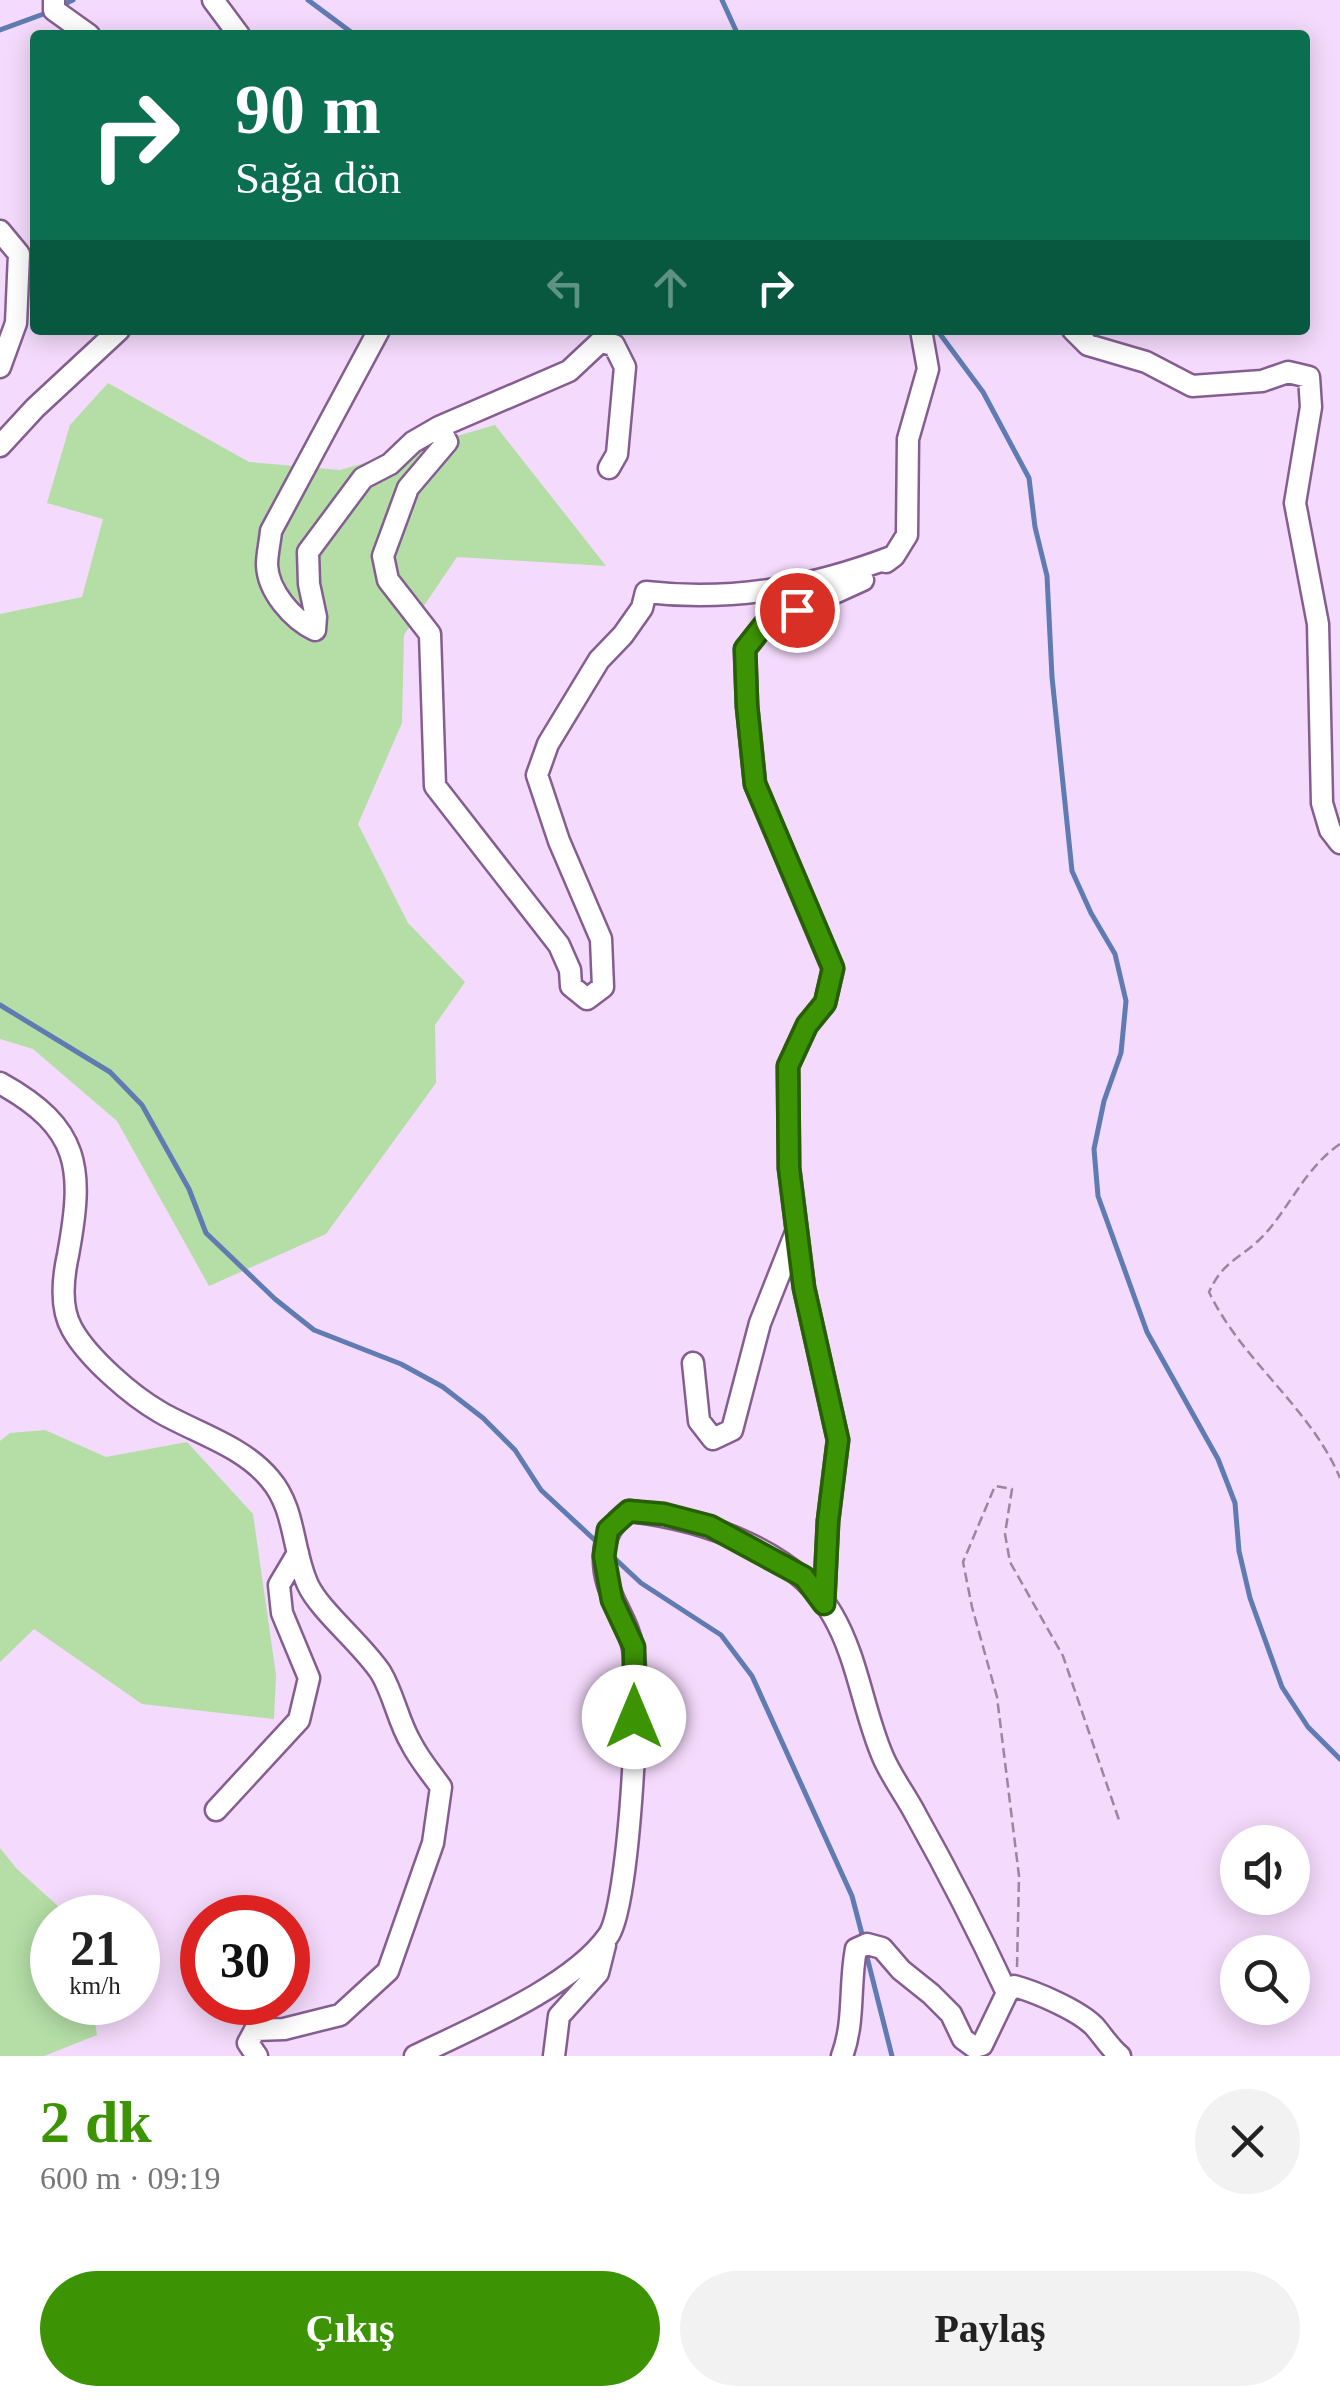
<!DOCTYPE html>
<html lang="tr">
<meta charset="utf-8">
<style>
:root{--surface:#fff;--page:#f2f2f2;--text:#222;--muted:#767676;--accent:#3c9304}
body{margin:0;font-family:"Times New Roman",serif;background:var(--page);color:var(--text);height:100vh;display:flex;flex-direction:column;font-size:38px;white-space:nowrap}
*{box-sizing:border-box;margin:0}
p{font-size:32px;color:var(--muted)}
.icon{flex:none;width:55px;height:55px;fill:none;stroke:currentColor;stroke-width:2;stroke-linecap:round;stroke-linejoin:round}
.map{position:relative;height:2056px;overflow:hidden}
.details{display:flex;flex-direction:column;background:var(--surface);flex:1}
.details>*{flex:none}
.banner{position:absolute;left:30px;top:30px;width:1280px;height:305px;border-radius:10px;box-shadow:0 5px 25px #0003;background:#0b6e4f;color:#fff;overflow:hidden}
.fabs{position:absolute;left:1220px;top:1825px;display:grid;gap:20px}
.fabs a{display:grid;place-items:center;width:90px;height:90px;border-radius:50%;background:var(--surface);box-shadow:0 5px 25px #0003;font-size:50px}
.speed{position:absolute;left:30px;top:1895px;display:flex;gap:20px;font-size:50px;font-weight:700;text-align:center}
.speed>*{display:grid;place-content:center;width:130px;height:130px;border-radius:50%;background:var(--surface);box-shadow:0 5px 25px #0003;line-height:1}
.speed small{font-size:25px;font-weight:400}
.speed .limit{border:15px solid #d22;background:#fff;color:#111}
.pin{position:absolute;display:grid;place-items:center;width:85px;height:85px;color:#fff;margin:-42px;border:5px solid #fff;border-radius:50%;box-shadow:0 2px 10px #0007}
.me{position:absolute;width:110px;margin:-55px;rotate:0deg;stroke-linejoin:round;filter:drop-shadow(0 0 8px #0008)}
.turn{display:flex;align-items:center;gap:35px;height:210px;padding:0 40px;font-size:45px}
.turn .icon{width:130px;height:130px;stroke-width:2.5}
.turn b{display:block;font-size:70px;line-height:85px}
.lanes{display:flex;align-items:center;height:95px;padding:0 40px;background:#0003;justify-content:center;gap:50px;direction:ltr}
.lanes .off{opacity:.35}
.round{display:grid;place-items:center;flex:none;width:105px;height:105px;border-radius:52px;background:var(--page)}
.headline{display:flex;align-items:center;justify-content:space-between;height:170px;padding:0 40px}
h1{font-size:60px;font-weight:700;line-height:75px;color:var(--accent)}
.cta{display:flex;gap:20px;margin-top:auto;padding:20px 40px}
.cta a{flex:1;height:115px;border-radius:60px;background:var(--accent);color:#fff;font-size:40px;font-weight:700;line-height:115px;text-align:center}
.cta a+a{background:var(--page);color:var(--text)}
.map>svg:first-child{display:block}
.green{fill:#b4dea6}
.lines{fill:none;stroke-linecap:round;stroke-linejoin:round}
.stream{stroke:#5f7bb1;stroke-width:5}
.minor-casing{stroke:#855e91;stroke-width:25}
.path{stroke:#9b85a1;stroke-width:2.5;stroke-dasharray:10 5;stroke-linecap:butt}
.minor{stroke:#fff;stroke-width:20}
.route-casing{stroke:#276003;stroke-width:25}
.route{stroke:#3c9304;stroke-width:18}
</style>
<div class="map">
<svg width="1340" height="2056" viewBox="0 0 1340 2056">
<rect width="100%" height="100%" fill="#f4dafc"/>
<!-- green -->
<path class="green" d="M108,383L249,462L340,470L495,425L606,566L457,557L404,635L402,723L358,824L408,923L465,982L435,1025L436,1083L326,1234L209,1286L117,1121L33,1049L0,1039V614L82,597L103,519L47,503L70,425Z
M45,1430L106,1457L187,1442L253,1514L276,1675L274,1719L142,1704L34,1629L0,1662V1441L10,1433Z
M0,1848L16,1868L70,1917L52,1918V2002L92,2003L97,2035L44,2056H0Z"/>
<g class="lines">
<!-- stream -->
<path class="stream" d="M308,0L355,35
M722,0L738,35
M58,7L73,0
M0,30L49,12
M937,330L983,392L1029,478L1035,527L1047,576L1052,677L1072,871L1091,913L1115,954L1126,1001L1121,1053L1104,1101L1094,1149L1098,1196L1147,1332L1218,1459L1235,1503L1239,1551L1250,1598L1282,1687L1308,1727L1340,1759
M0,1005L110,1072L142,1105L189,1189L206,1233L275,1299L314,1330L401,1364L443,1387L483,1418L515,1450L541,1490L599,1544
M611,1555L641,1583L721,1635L752,1676L852,1896L863,1938
M865,1949L892,2056"/>
<defs>
<path id="minor" d="M54,0V10L89,35
M213,0L239,35
M0,231L19,254L16,323L0,367
M379,330L271,531C270,542 267,554 267,565C268,591 292,619 315,630L316,617L309,584L308,552L363,478L390,464L413,442L439,427L447,442L408,488L383,556L388,580L430,634L435,786L559,945L570,970L571,986L587,999L603,987L601,939L559,841L537,775L548,744L599,660L623,635L642,608L646,592C733,602 813,587 894,556
M1073,330L1088,345L1146,362L1192,386L1262,381L1288,372L1309,377L1311,407L1295,503L1318,624L1322,803L1330,830L1340,843
M439,427L569,371L600,342L614,345L625,367L617,454L609,468
M0,446L35,408L119,330
M886,562L894,556L907,535L908,439L928,369L921,330
M0,1083C81,1128 84,1168 68,1255C63,1278 60,1308 72,1329C88,1358 132,1396 160,1412C196,1433 243,1446 270,1479C296,1509 292,1551 308,1585C320,1611 363,1645 381,1673C394,1695 398,1721 411,1743C419,1759 431,1773 441,1787L433,1843L388,1971L340,2015L284,2029L255,2030L248,2043L257,2056
M693,1363L699,1421L713,1439L732,1430L760,1323L796,1232
M824,1603L828,1521L838,1440L804,1288L789,1168L788,1066L807,1025L825,1003L833,969L755,784L747,706L745,649L764,625L863,580
M216,1810L299,1720L309,1678L282,1613L279,1585L298,1553
M415,2056C472,2028 572,1987 608,1936C629,1908 641,1689 633,1649C628,1616 602,1594 604,1555C605,1534 613,1523 629,1511C700,1519 794,1549 832,1614C858,1658 863,1711 883,1757C892,1778 907,1797 917,1817C949,1874 979,1933 1007,1993
M554,2056L559,2016L598,1973L605,1945
M842,2056C855,2022 849,1985 856,1949L867,1944L882,1948L901,1970L931,1994L951,2014L963,2039L974,2047L982,2045L1007,1993L1014,1986C1036,1992 1078,2010 1094,2026C1103,2036 1109,2047 1120,2056"/>
</defs>
<!-- minor casing -->
<use href="#minor" class="minor-casing"/>
<!-- path -->
<path class="path" d="M1340,1144C1303,1169 1287,1214 1258,1241C1236,1261 1223,1262 1209,1292C1242,1361 1310,1407 1340,1478
M1017,1967L1019,1876L997,1697L972,1607L963,1562L995,1486L1012,1489L1005,1534L1010,1562L1063,1656L1120,1823"/>
<!-- minor -->
<use href="#minor" class="minor"/>
</g>
<g class="lines">
<defs>
<path id="route" d="M634,1717V1647L612,1600L604,1556L608,1530L629,1511L664,1514L710,1526L804,1577L824,1604L828,1521L838,1440L804,1288L789,1168L788,1066L807,1025L825,1003L833,968L755,784L747,706L745,649L764,625L797,610"/>
</defs>
<!-- route casing -->
<use href="#route" class="route-casing"/>
<!-- route -->
<use href="#route" class="route"/>
</g>
</svg>
<div class="fabs">
<a><svg class="icon" aria-label="sound" viewBox="0 0 24 24"><path d="M4 9h4l5-4v14l-5-4H4zM17 9q2 3 0 6"/></svg></a>
<a><svg class="icon" aria-label="search" viewBox="0 0 24 24"><circle cx="10" cy="10" r="6"/><path d="M15 15l6 6"/></svg></a>
</div>
<div class="speed"><div>21<small>km/h</small></div><div class="limit">30</div></div>
<div class="pin" style="left:797px;top:610px;background:#d93025"><svg class="icon" aria-label="arrive" viewBox="0 0 24 24"><path d="M6 21V4h12l-3 4 3 4H6"/></svg></div>
<svg class="me" style="left:634px;top:1717px" viewBox="-20 -20 40 40"><circle r="19" fill="#fff"/><path d="M0-13L10 11 0 6-10 11z" fill="#3c9304"/></svg>
<div class="banner">
<div class="turn"><svg class="icon" aria-label="right" viewBox="0 0 24 24"><path d="M7 20v-9h11M14 6l5 5-5 5"/></svg><div><b>90 m</b>Sağa dön</div></div>
<div class="lanes"><svg class="icon off" aria-label="left" viewBox="0 0 24 24"><path d="M17 20v-9H6M10 6l-5 5 5 5"/></svg><svg class="icon off" aria-label="ahead" viewBox="0 0 24 24"><path d="M12 20V5M6 11l6-6 6 6"/></svg><svg class="icon" aria-label="right" viewBox="0 0 24 24"><path d="M7 20v-9h11M14 6l5 5-5 5"/></svg></div>
</div>
</div>
<section class="details">
<div class="headline"><div><h1>2 dk</h1><p>600 m · 09:19</p></div><a class="round"><svg class="icon" aria-label="close" viewBox="0 0 24 24"><path d="M6 6l12 12M18 6L6 18"/></svg></a></div>
<div class="cta"><a>Çıkış</a><a>Paylaş</a></div>
</section>
